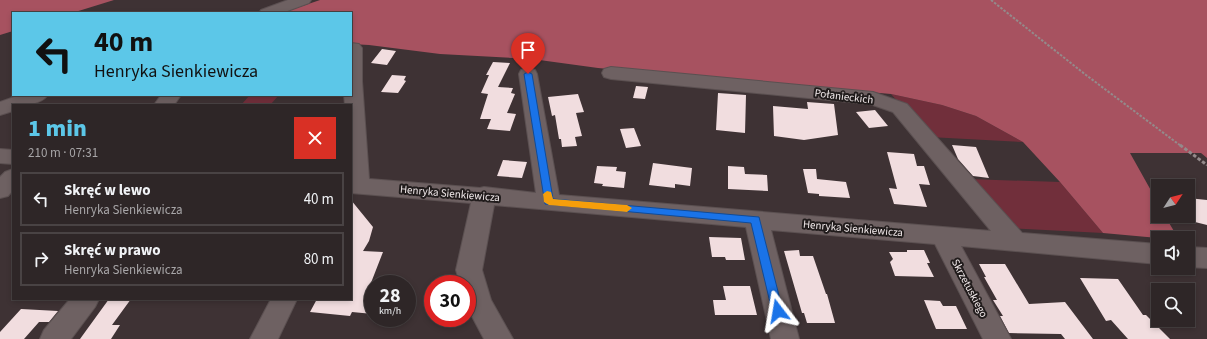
<!DOCTYPE html>
<html lang="pl">
<meta charset="utf-8">
<style>
:root{--surface:#2e2627;--page:#3a3233;--text:#f1f3f6;--muted:#a7a5a7;--line:#494344;--accent:#5cc7e8}
body{margin:0;font-family:"Source Sans 3",sans-serif;background:var(--page);color:var(--text);height:100vh;display:flex;flex-direction:column;font-size:15px;white-space:nowrap}
*{box-sizing:border-box;margin:0}
p{font-size:13px;color:var(--muted)}
.icon{flex:none;width:22px;height:22px;fill:none;stroke:currentColor;stroke-width:2;stroke-linecap:round;stroke-linejoin:round}
.map{position:relative;flex:1;overflow:hidden}
.side{position:absolute;left:12px;top:104px;width:340px;height:196px;display:flex;flex-direction:column;background:var(--surface);border-radius:0px;box-shadow:0 2px 6px #0003,0 0 0 1px var(--line)}
.side>*{flex:none}
.hud{position:absolute;left:12px;top:12px;width:340px;height:84px;border-radius:0px;box-shadow:0 2px 6px #0003,0 0 0 1px var(--line);background:#5cc7e8;color:#111;overflow:hidden}
.needle{width:26px;rotate:54deg}
.fabs{position:absolute;left:1151px;top:179px;display:grid;gap:8px}
.fabs a{display:grid;place-items:center;width:44px;height:44px;border-radius:0px;background:var(--surface);box-shadow:0 2px 6px #0003,0 0 0 1px var(--line);font-size:20px}
.speed{position:absolute;left:364px;top:275px;display:flex;gap:8px;font-size:20px;font-weight:700;text-align:center}
.speed>*{display:grid;place-content:center;width:52px;height:52px;border-radius:50%;background:var(--surface);box-shadow:0 2px 6px #0003,0 0 0 1px var(--line);line-height:1}
.speed small{font-size:10px;font-weight:400}
.speed .limit{border:6px solid #d22;background:#fff;color:#111}
.pin{position:absolute;display:grid;place-items:center;width:34px;height:34px;color:#fff;margin:-41px -17px;border-radius:50% 50% 50% 0;rotate:-45deg;box-shadow:0 0 4px #0007}
.pin .icon{rotate:45deg}
.me{position:absolute;width:44px;margin:-22px;rotate:346deg;stroke-linejoin:round;filter:drop-shadow(0 0 3px #0008)}
.turn{display:flex;align-items:center;gap:14px;height:84px;padding:0 16px;font-size:18px}
.turn .icon{width:52px;height:52px;stroke-width:2.5}
.turn b{display:block;font-size:28px;line-height:34px}
.round{display:grid;place-items:center;flex:none;width:42px;height:42px;border-radius:0px;background:var(--page)}
.summary{display:flex;align-items:center;justify-content:space-between;height:68px;padding:0 16px}
h1{font-size:24px;font-weight:800;line-height:30px;color:var(--accent)}
ul{padding:0;list-style:none}
li{display:flex;align-items:center;gap:12px;height:54px;margin:0 8px 6px;padding:0 8px;border:2px solid var(--line);border-radius:0px}
li div{flex:1}
li b{display:block;font-size:15px}
li em{font-style:normal}
.map>svg:first-child{display:block}
.green{fill:#712f3b}
.forest{fill:#a75260}
.building{fill:#f1dddf}
.lines{fill:none;stroke-linecap:round;stroke-linejoin:round}
.minor-casing{stroke:#5b5051;stroke-width:2}
.path-far1{stroke:#948a8b;stroke-width:2;stroke-dasharray:2.5 1.5;stroke-linecap:butt}
.path{stroke:#948a8b;stroke-width:3;stroke-dasharray:3.5 2;stroke-linecap:butt}
.minor{fill:#6e6162;fill-rule:evenodd}
.route{fill:#1a73e8;stroke:#114b97}
.slow{fill:#f59e0b}
.labels{text-anchor:middle;stroke-width:4;stroke-linejoin:round;paint-order:stroke}
.street-label{font-size:11px;fill:#f3ebec;stroke:#211c1c}
</style>
<div class="map">
<svg width="1207" height="339" viewBox="0 0 1207 339">
<rect width="100%" height="100%" fill="#3e3234"/>
<!-- green -->
<path class="green" d="M891,94L942,105L976,116L1023,142L929,137Z
M250,95H279L270,105H241Z
M967,179L1060,182L1103,233L1007,228Z"/>
<!-- forest -->
<path class="forest" d="M0,0H114L72,13H13V31L0,35Z
M320,0H1207V158L1201,153H1130L1158,203V216H1165L1178,238H1158L1103,233L1060,182L1023,142L976,116L942,105L891,94L598,68L532,59L440,54L369,45L351,44V13H282Z"/>
<!-- building -->
<path class="building" d="M382,49L396,51L387,65L371,63Z
M493,62L510,63L498,87L513,88L511,93L515,94L507,113L516,114L510,131L487,129L491,119H480L488,94L481,93L489,75H486Z
M392,75L406,76L404,80L406,81L398,93L381,92Z
M636,86L648,87L645,99L633,98Z
M718,93L746,95L745,133L716,130Z
M578,94L584,112L576,113L582,136L575,137L577,146L562,147L561,139H559L555,115L552,116L548,97Z
M807,102L834,104L838,135L804,140L774,136L773,106L808,109Z
M875,110L888,126L869,128L856,112Z
M634,128L641,146L626,148L620,129Z
M952,145L976,147L989,178L973,176L958,159Z
M887,152L914,154L917,166H924L930,185L919,184L927,207L894,204L889,188L897,189Z
M503,160L527,162L522,178L497,176Z
M653,163L692,168L690,186L675,184V188L649,185Z
M597,166L617,167L616,171L626,172L624,188L602,186L603,184L594,183Z
M728,166L744,167L745,174L767,175L768,191L728,189Z
M803,169H816L817,179L846,182L850,198L819,196V194L808,193Z
M1188,198L1207,200V225L1195,222L1188,214Z
M351,200L373,227L369,241L363,251L383,252L367,293H373V314L352,312L350,316L310,312L317,299H351Z
M709,237L741,238L745,260H726L725,257H712Z
M799,250L800,256H813L826,294H827L835,323H807L804,313H802L784,251Z
M907,250H924L930,263H927L934,277L895,276L890,262L893,259L889,252H907Z
M979,264H1005L1029,304L1065,302L1093,339H1065L1061,334L1009,333L1000,316H1003L993,300H997L984,277H986Z
M1080,278L1118,279L1143,315H1146L1170,339H1128L1111,320L1106,321Z
M723,286H750L757,315H715L713,300H726Z
M109,299H131L112,325H120L111,339H80Z
M924,300L940,301L943,306H956L967,329H936Z
M21,309L58,311L49,322H39L24,339H0V332Z"/>
<g class="lines">
<defs>
<path id="minor" d="M288,0H311L309,3L282,13H259L261,10Z
M351,43L359,44L362,48V81L369,179L480,188L484,187L536,193L519,74L521,70L528,68L535,70L537,74L559,195L991,231L893,112L870,104L611,79L604,77L602,73L604,69L611,67L873,92L907,104L1022,233L1158,244V264L961,246L1011,339H983L935,244L771,230L799,339H771L746,227L494,205L482,270L491,300L513,339H484L467,307V284H460L456,270L471,203L351,193V105H345L344,95H351Z
M20,95H48C40,105 25,105 13,105V111L0,115V102Z
M161,95H181L174,105H154Z
M0,149L13,150V164L0,163Z
M13,169V190L8,196L0,198V177L5,172Z
M1188,247L1207,248V268L1188,267Z
M70,299H99L95,307L71,339H40L44,330Z
M271,299H297L278,339H250Z"/>
</defs>
<!-- minor casing -->
<use href="#minor" class="minor-casing"/>
<!-- path-far1 -->
<path class="path-far1" d="M991,0L1086,75L1181,146"/>
<!-- path -->
<path class="path" d="M1180,145L1207,165"/>
<!-- minor -->
<use href="#minor" class="minor"/>
</g>
<!-- route -->
<path class="route" d="M528,72L532,74L553,199L759,217L783,311L782,314L778,316L774,314L772,311L751,223L545,204L524,74Z"/>
<!-- slow -->
<path class="slow" d="M547,191L551,192L553,199L627,205L632,208L627,212L549,205L544,202L543,194Z"/>
<g class="labels">
<!-- street labels -->
<g class="street-label">
<text transform="translate(844 96) rotate(7)" y="4">Połanieckich</text>
<text transform="translate(450 193) rotate(5)" y="4">Henryka Sienkiewicza</text>
<text transform="translate(853 228) rotate(5)" y="4">Henryka Sienkiewicza</text>
<text transform="translate(970 288) rotate(62)" y="4">Skrzetuskiego</text>
</g>
</g>
</svg>
<div class="fabs">
<a><svg class="needle" viewBox="-14 -14 28 28"><path d="M0-13l5 13h-10z" fill="#e53935"/><path d="M0 13l5-13h-10z" fill="#a7a5a7"/></svg></a>
<a><svg class="icon" aria-label="sound" viewBox="0 0 24 24"><path d="M4 9h4l5-4v14l-5-4H4zM17 9q2 3 0 6"/></svg></a>
<a><svg class="icon" aria-label="search" viewBox="0 0 24 24"><circle cx="10" cy="10" r="6"/><path d="M15 15l6 6"/></svg></a>
</div>
<div class="speed"><div>28<small>km/h</small></div><div class="limit">30</div></div>
<div class="pin" style="left:528px;top:74px;background:#d93025"><svg class="icon" aria-label="arrive" viewBox="0 0 24 24"><path d="M6 21V4h12l-3 4 3 4H6"/></svg></div>
<svg class="me" style="left:778px;top:311px" viewBox="-20 -20 40 40"><path d="M0-17L14 15 0 8-14 15z" fill="#1a73e8" stroke="#fff" stroke-width="4"/></svg>
<div class="hud">
<div class="turn"><svg class="icon" aria-label="left" viewBox="0 0 24 24"><path d="M17 20v-9H6M10 6l-5 5 5 5"/></svg><div><b>40 m</b>Henryka Sienkiewicza</div></div>
</div>
<section class="side">
<div class="summary"><div><h1>1 min</h1><p>210 m · 07:31</p></div><a class="round" style="background:#d93025;color:#fff"><svg class="icon" aria-label="close" viewBox="0 0 24 24"><path d="M6 6l12 12M18 6L6 18"/></svg></a></div>
<ul>
<li><svg class="icon" aria-label="left" viewBox="0 0 24 24"><path d="M17 20v-9H6M10 6l-5 5 5 5"/></svg><div><b>Skręć w lewo</b><p>Henryka Sienkiewicza</p></div><em>40 m</em></li>
<li><svg class="icon" aria-label="right" viewBox="0 0 24 24"><path d="M7 20v-9h11M14 6l5 5-5 5"/></svg><div><b>Skręć w prawo</b><p>Henryka Sienkiewicza</p></div><em>80 m</em></li>
</ul>
</section>
</div>
